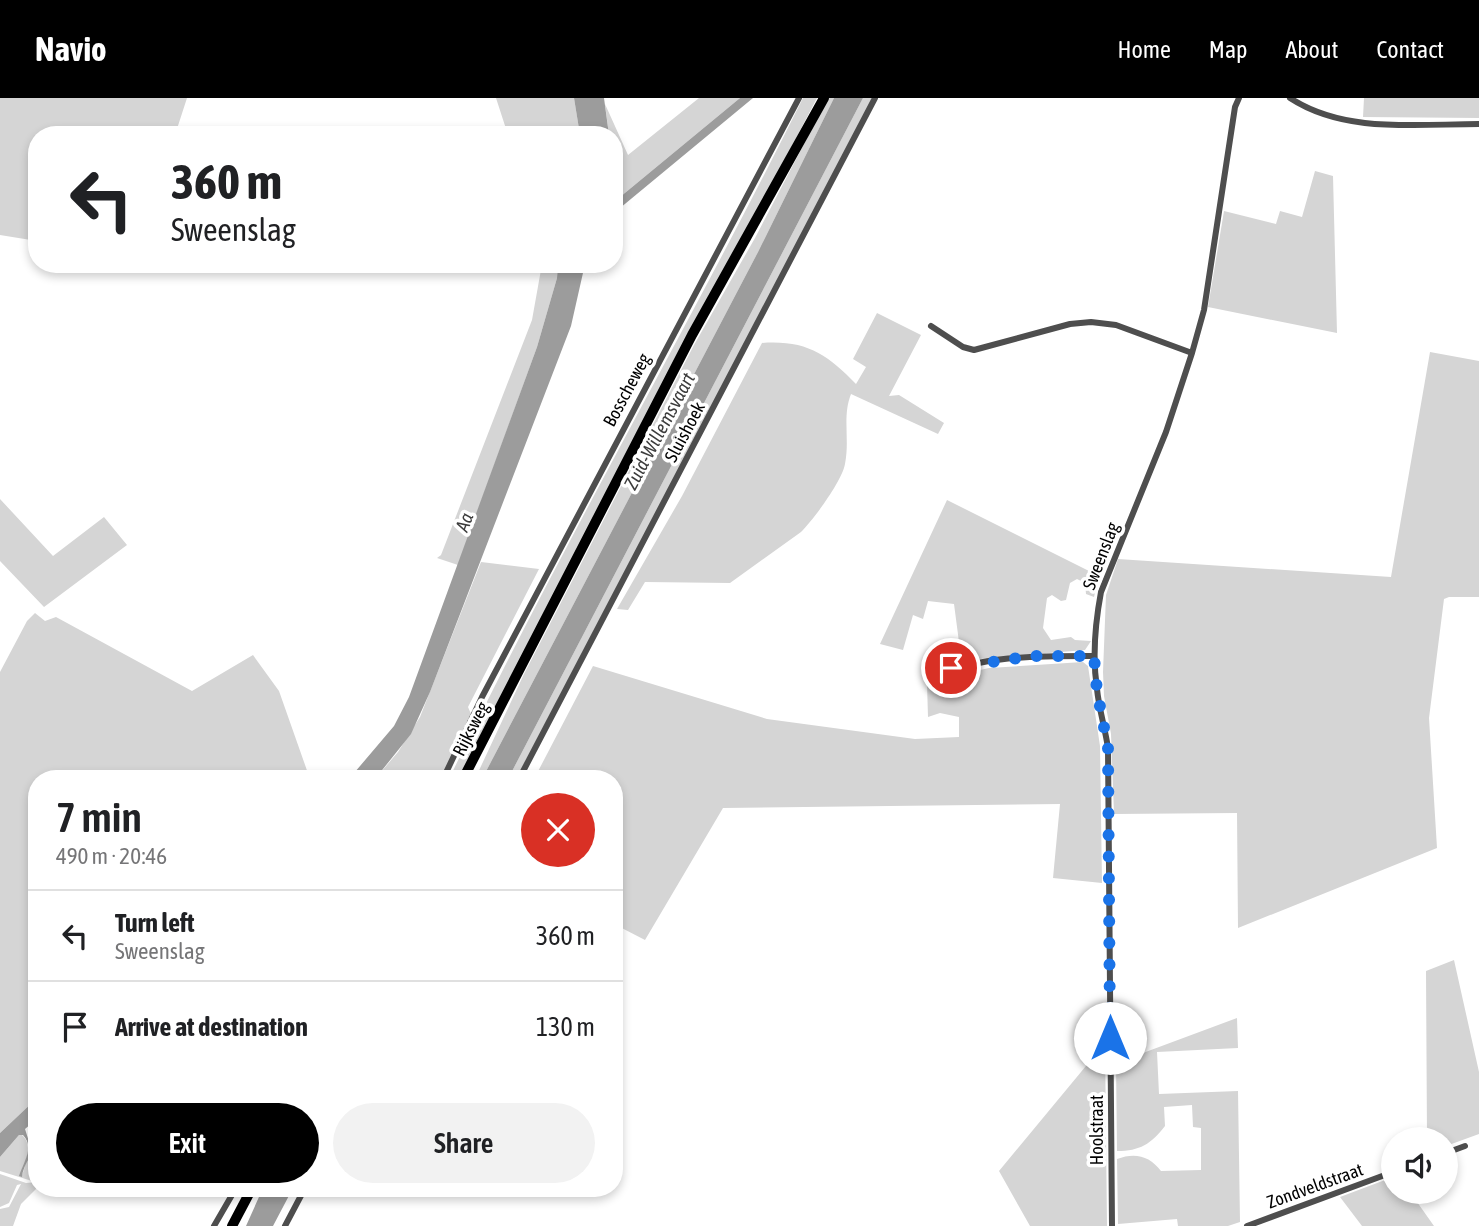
<!DOCTYPE html>
<meta charset="utf-8">
<style>
:root{--surface:#fff;--page:#f2f2f2;--text:#202124;--muted:#757577;--line:#e0e0e0;--accent:#000}
body{margin:0;font-family:"Asap Condensed",sans-serif;background:var(--page);color:var(--text);height:100vh;display:flex;flex-direction:column;font-size:26px;white-space:nowrap}
*{box-sizing:border-box;margin:0}
p{font-size:23px;color:var(--muted)}
.icon{flex:none;width:38px;height:38px;fill:none;stroke:currentColor;stroke-width:2;stroke-linecap:round;stroke-linejoin:round}
.map{position:relative;flex:1;overflow:hidden}
.sheet{position:absolute;left:28px;top:672px;width:595px;height:427px;display:flex;flex-direction:column;background:var(--surface);border-radius:28px;box-shadow:0 4px 10px #0003}
.sheet>*{flex:none}
.banner{position:absolute;left:28px;top:28px;width:595px;height:147px;border-radius:28px;box-shadow:0 4px 10px #0003;background:#fff;color:var(--text);overflow:hidden}
.tools{position:absolute;left:1381px;top:1029px;display:grid;gap:14px}
.tools a{display:grid;place-items:center;width:77px;height:77px;border-radius:50%;background:var(--surface);box-shadow:0 4px 10px #0003;font-size:35px}
.pin{position:absolute;display:grid;place-items:center;width:60px;height:60px;color:#fff;margin:-30px;border:4px solid #fff;border-radius:50%;box-shadow:0 2px 7px #0007}
.me{position:absolute;width:77px;margin:-38px;rotate:0deg;stroke-linejoin:round;filter:drop-shadow(0 0 5px #0008)}
.turn{display:flex;align-items:center;gap:24px;height:147px;padding:0 28px;font-size:32px}
.turn .icon{width:91px;height:91px;stroke-width:2.5}
.turn b{display:block;font-size:49px;line-height:60px}
.round{display:grid;place-items:center;flex:none;width:74px;height:74px;border-radius:37px;background:var(--page)}
.overview{display:flex;align-items:center;justify-content:space-between;height:119px;padding:0 28px}
h1{font-size:42px;font-weight:600;line-height:52px}
.button{display:flex;gap:14px;margin-top:auto;padding:14px 28px}
.button a{flex:1;height:80px;border-radius:42px;background:var(--accent);color:#fff;font-size:28px;font-weight:600;line-height:80px;text-align:center}
.button a+a{background:var(--page);color:var(--text)}
ul{padding:0;list-style:none}
li{display:flex;align-items:center;gap:21px;height:91px;padding:0 28px;border-top:2px solid var(--line)}
li div{flex:1}
li b{display:block;font-size:26px}
li em{font-style:normal}
header{display:flex;align-items:center;gap:42px;box-sizing:border-box;height:98px;padding:0 35px;background:var(--accent);color:#fff}
header strong{font-size:33px}
nav{display:flex;gap:38px;margin-inline-start:auto;font-size:24px}
.map>svg:first-child{display:block}
.green{fill:#d5d5d5}
.water{fill:#9c9c9c}
.lines{fill:none;stroke-linecap:round;stroke-linejoin:round}
.street{stroke:#4e4e4e;stroke-width:6}
.primary{stroke:#000;stroke-width:10}
.route{stroke:#1a73e8;stroke-width:12;stroke-dasharray:0 21.6}
.labels{text-anchor:middle;stroke-width:7;stroke-linejoin:round;paint-order:stroke}
.street-label{font-size:18px;fill:#000;stroke:#fff}
.water-label{font-size:19px;font-style:italic;fill:#3d3d3d;stroke:#fff}
</style>
<header>
<strong>Navio</strong>
<nav><a>Home</a><a>Map</a><a>About</a><a>Contact</a></nav>
</header>
<div class="map">
<svg width="1479" height="1128" viewBox="0 0 1479 1128">
<rect width="100%" height="100%" fill="#fff"/>
<!-- green -->
<path class="green" d="M0,0H187L175,37H37V143L0,137Z
M496,0H574L580,37H508Z
M699,0H740L614,104V37H609L605,6L628,57Z
M803,0H817L460,681H449C560,450 689,229 803,0Z
M828,0H834L758,154L482,681H475L524,576L694,247L755,140Z
M863,0H873L516,681H508Z
M1364,0H1479V20L1363,19Z
M1315,73L1333,78L1337,235L1208,209L1224,113L1276,126L1280,113L1302,119Z
M542,166H558L557,180L537,249L458,467L437,460L441,457L532,222Z
M877,215L921,237L889,298L899,297L944,325L938,336L851,296C842,319 850,341 845,366C842,383 814,421 801,434L730,485L645,484L628,512L617,511L682,398L762,245C806,242 827,256 856,286L866,269L853,261Z
M1430,254L1479,263V499H1449L1444,501L1429,620L1437,750L1238,830L1237,715L1114,716L1111,636L1104,598L1103,574L1106,497L1118,461L1391,479Z
M0,401L53,458L104,419L127,447L44,509L0,463Z
M947,402L1099,478L1094,499L1086,496L1085,485L1077,481L1070,485L1066,502L1061,503L1052,497L1047,500L1043,530L1051,542L1071,539L1075,542L1091,543L1085,552L979,561L968,558L959,544L954,506L928,503L923,521L913,517L903,552L880,546Z
M481,464L539,471L468,609L471,616L442,681H375L398,654L420,619Z
M35,515L45,523L56,519L192,593L253,557L279,593L310,681H37V1000L0,1035V574L27,523Z
M1083,564L1088,568L1100,648L1102,785L1053,780L1060,706L723,710L645,842L614,826V681H534L593,568L767,621L915,641L959,639V619L940,615L928,619L927,586L932,583L989,570Z
M1454,862L1479,974V1036L1446,1048V1041H1427L1426,873Z
M1237,920L1238,950L1157,954L1159,996L1238,993L1240,1124L1228,1128H1178L1177,1121L1118,1126L1117,1061C1135,1054 1150,1058 1161,1073L1201,1072V1030L1193,1029L1192,1007L1164,1009L1165,1028C1151,1046 1140,1053 1117,1053L1116,965Z
M1105,945L1107,1128H1030L999,1073Z
M19,1037H22C34,1048 25,1064 20,1078H22L27,1061L37,1047V1080L32,1083L0,1073V1059Z
M0,1076L26,1085L37,1084V1090L21,1106L13,1128H0V1111L9,1109L21,1086L17,1087L9,1105L0,1109Z
M1393,1079V1094H1410L1434,1128H1362L1340,1099Z"/>
<!-- water -->
<path class="water" d="M574,0H604L609,37H580Z
M740,0H753L614,115V104Z
M834,0H863L508,681H482L758,154Z
M558,166H585L571,228L430,594L411,636L375,681H349L394,628L409,599L537,249L557,180Z
M37,1000V1025H32L25,1031L31,1050L37,1042C35,1055 23,1065 22,1079L19,1078C23,1065 35,1049 23,1037H19L0,1059V1035Z
M263,1090H293L273,1128H246Z"/>
<g class="lines">
<!-- street -->
<path class="street" d="M1290,0C1345,36 1417,26 1479,26
M931,228L963,249L974,252L1070,226L1091,224L1116,227L1192,255
M932,579C983,557 1039,558 1094,558
M443,681L482,599L799,0
M519,681L875,0
M1446,1055L1465,1048
M214,1128L236,1090
M285,1128L305,1090
M1112,1128L1108,650C1105,630 1099,611 1097,591C1092,558 1095,526 1101,494L1166,334L1192,255L1204,212L1235,9L1239,0
M1247,1128L1393,1074"/>
<!-- primary -->
<path class="primary" d="M463,681L692,237L824,0
M232,1128L252,1090"/>
</g>
<g class="lines">
<!-- route -->
<path class="route" d="M951,570L1032,558H1094L1097,593L1108,650L1110,940"/>
</g>
<g class="labels">
<!-- street labels -->
<g class="street-label">
<text transform="translate(627 292) rotate(-62)" y="6">Bosscheweg</text>
<text transform="translate(685 334) rotate(-62)" y="6">Sluishoek</text>
<text transform="translate(1101 458) rotate(-69)" y="6">Sweenslag</text>
<text transform="translate(471 631) rotate(-63)" y="6">Rijksweg</text>
<text transform="translate(1097 1032) rotate(-90)" y="6">Hoolstraat</text>
<text transform="translate(1315 1088) rotate(-20)" y="6">Zondveldstraat</text>
</g>
<!-- water labels -->
<g class="water-label">
<text transform="translate(659 333) rotate(-62)" y="7">Zuid-Willemsvaart</text>
<text transform="translate(464 424) rotate(-69)" y="7">Aa</text>
</g>
</g>
</svg>
<div class="tools">
<a><svg class="icon" aria-label="sound" viewBox="0 0 24 24"><path d="M4 9h4l5-4v14l-5-4H4zM17 9q2 3 0 6"/></svg></a>
</div>
<div class="pin" style="left:951px;top:570px;background:#d93025"><svg class="icon" aria-label="arrive" viewBox="0 0 24 24"><path d="M6 21V4h12l-3 4 3 4H6"/></svg></div>
<svg class="me" style="left:1110px;top:940px" viewBox="-20 -20 40 40"><circle r="19" fill="#fff"/><path d="M0-13L10 11 0 6-10 11z" fill="#1a73e8"/></svg>
<div class="banner">
<div class="turn"><svg class="icon" aria-label="left" viewBox="0 0 24 24"><path d="M17 20v-9H6M10 6l-5 5 5 5"/></svg><div><b>360 m</b>Sweenslag</div></div>
</div>
<section class="sheet">
<div class="overview"><div><h1>7 min</h1><p>490 m · 20:46</p></div><a class="round" style="background:#d93025;color:#fff"><svg class="icon" aria-label="close" viewBox="0 0 24 24"><path d="M6 6l12 12M18 6L6 18"/></svg></a></div>
<ul>
<li><svg class="icon" aria-label="left" viewBox="0 0 24 24"><path d="M17 20v-9H6M10 6l-5 5 5 5"/></svg><div><b>Turn left</b><p>Sweenslag</p></div><em>360 m</em></li>
<li><svg class="icon" aria-label="arrive" viewBox="0 0 24 24"><path d="M6 21V4h12l-3 4 3 4H6"/></svg><div><b>Arrive at destination</b></div><em>130 m</em></li>
</ul>
<div class="button"><a>Exit</a><a>Share</a></div>
</section>
</div>
